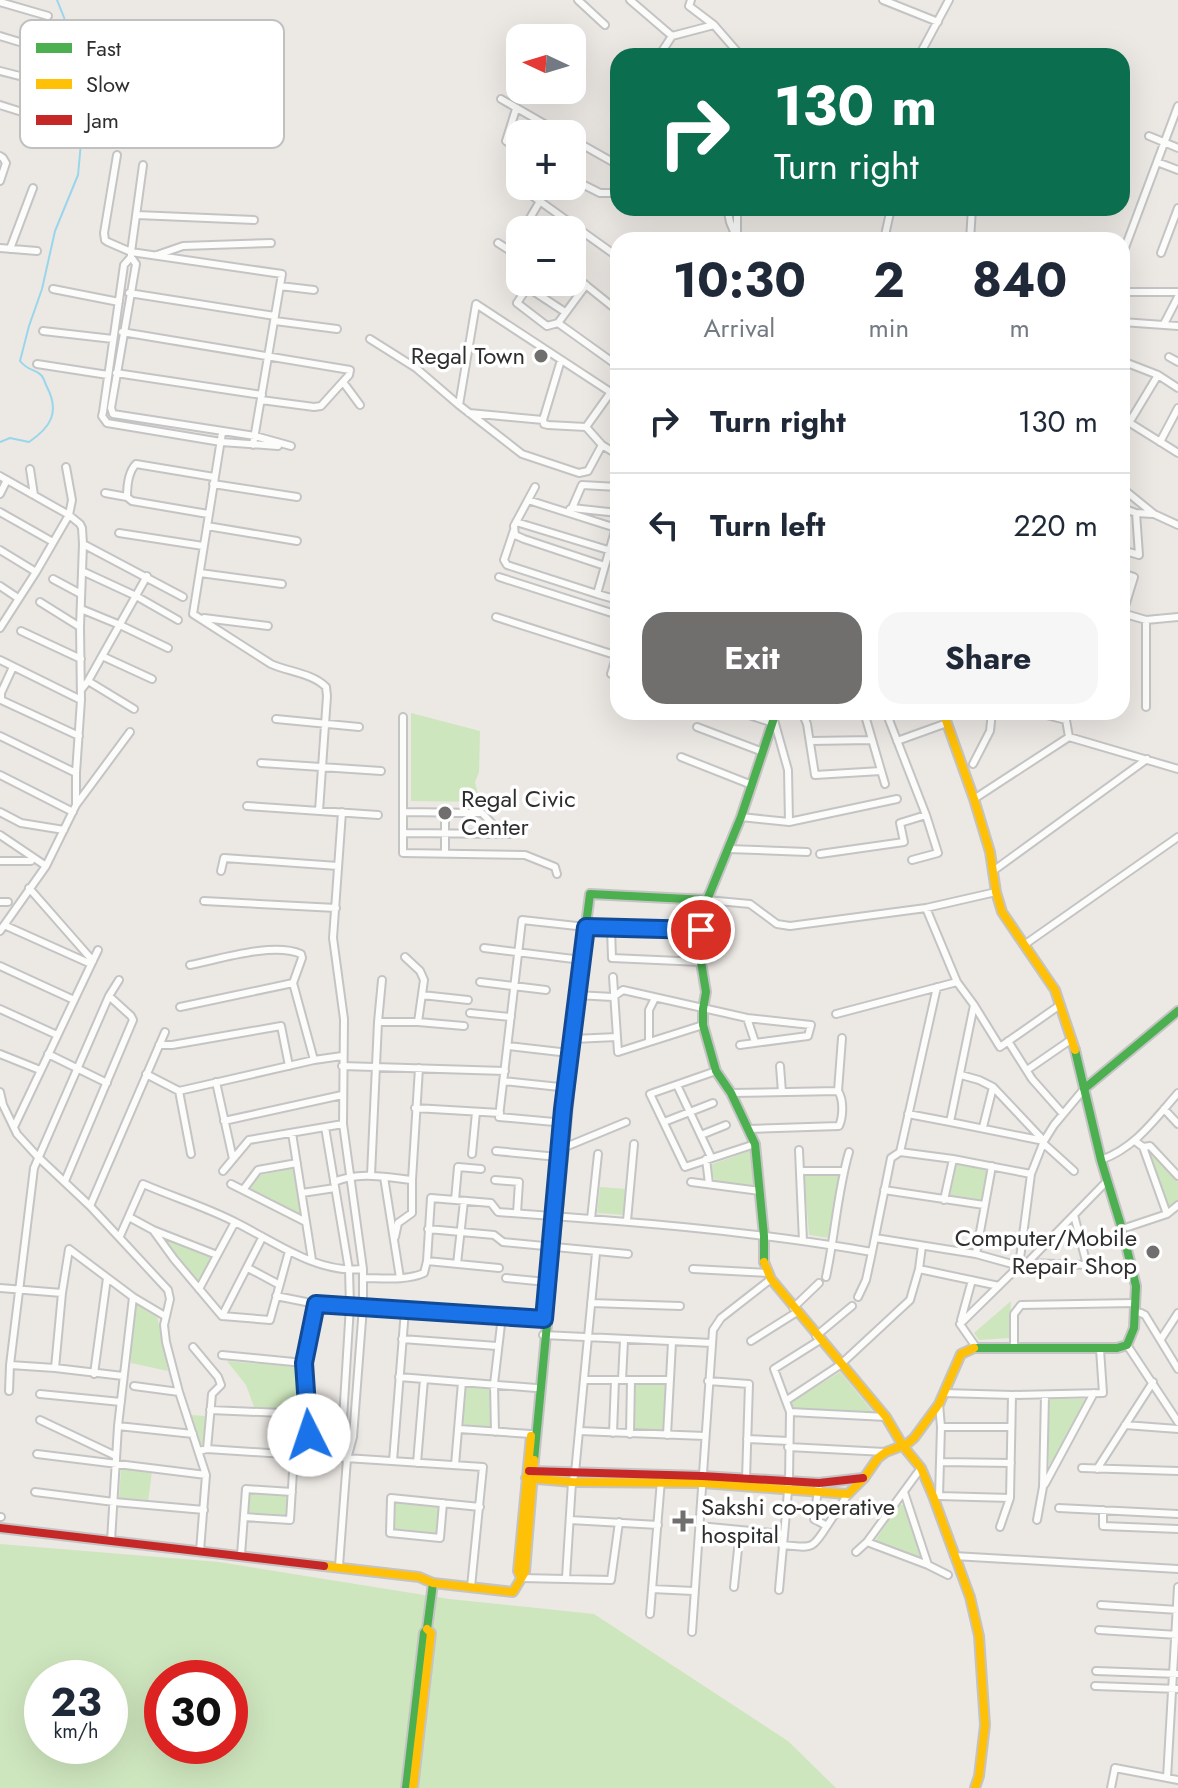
<!DOCTYPE html>
<meta charset="utf-8">
<style>
:root{--surface:#fff;--page:#f6f6f7;--text:#1f2937;--muted:#747a83;--line:#e0e1e3;--accent:#706f6e}
body{margin:0;font-family:Jost,sans-serif;background:var(--page);color:var(--text);height:100vh;display:flex;flex-direction:column;font-size:30px;white-space:nowrap}
*{box-sizing:border-box;margin:0}
p{font-size:26px;color:var(--muted)}
.icon{flex:none;width:44px;height:44px;fill:none;stroke:currentColor;stroke-width:2;stroke-linecap:round;stroke-linejoin:round}
.map{position:relative;flex:1;overflow:hidden}
.panel{position:absolute;left:610px;top:232px;width:520px;height:488px;display:flex;flex-direction:column;background:var(--surface);border-radius:24px;box-shadow:0 8px 32px #0002}
.panel>*{flex:none}
.hud{position:absolute;left:610px;top:48px;width:520px;height:168px;border-radius:24px;box-shadow:0 8px 32px #0002;background:#0b6e4f;color:#fff;overflow:hidden}
.needle{width:52px;rotate:274deg}
.tools{position:absolute;left:506px;top:24px;display:grid;gap:16px}
.tools a{display:grid;place-items:center;width:80px;height:80px;border-radius:16px;background:var(--surface);box-shadow:0 8px 32px #0002;font-size:40px}
.speed{position:absolute;left:24px;top:1660px;display:flex;gap:16px;font-size:40px;font-weight:700;text-align:center}
.speed>*{display:grid;place-content:center;width:104px;height:104px;border-radius:50%;background:var(--surface);box-shadow:0 8px 32px #0002;line-height:1}
.speed small{font-size:20px;font-weight:400}
.speed .limit{border:12px solid #d22;background:#fff;color:#111}
.pin{position:absolute;display:grid;place-items:center;width:68px;height:68px;color:#fff;margin:-34px;border:4px solid #fff;border-radius:50%;box-shadow:0 2px 8px #0007}
.me{position:absolute;width:88px;margin:-44px;rotate:356deg;stroke-linejoin:round;filter:drop-shadow(0 0 6px #0008)}
.turn{display:flex;align-items:center;gap:28px;height:168px;padding:0 32px;font-size:36px}
.turn .icon{width:104px;height:104px;stroke-width:2.5}
.turn b{display:block;font-size:56px;line-height:68px}
.eta{display:flex;justify-content:space-evenly;align-items:center;height:136px;text-align:center}
.eta b{font-size:48px;font-weight:700;line-height:56px}
.cta{display:flex;gap:16px;margin-top:auto;padding:16px 32px}
.cta a{flex:1;height:92px;border-radius:24px;background:var(--accent);color:#fff;font-size:32px;font-weight:700;line-height:92px;text-align:center}
.cta a+a{background:var(--page);color:var(--text)}
ul{padding:0;list-style:none}
li{display:flex;align-items:center;gap:24px;height:104px;padding:0 32px;border-top:2px solid var(--line)}
li div{flex:1}
li b{display:block;font-size:30px}
li em{font-style:normal}
.map>svg:first-child{display:block}
.green{fill:#cee6be;fill-rule:evenodd}
.lines{fill:none;stroke-linecap:round;stroke-linejoin:round}
.stream{stroke:#99d6ec;stroke-width:2}
.street-casing{stroke:#c5c4c5;stroke-width:10}
.fast-casing{stroke:#c5c4c5;stroke-width:12}
.slow-casing{stroke:#c5c4c5;stroke-width:12}
.jam-casing{stroke:#c5c4c5;stroke-width:12}
.street{stroke:#fcfcfb;stroke-width:6}
.fast{stroke:#4caf50;stroke-width:8}
.slow{stroke:#ffc107;stroke-width:8}
.jam{stroke:#c62828;stroke-width:8}
.route-casing{stroke:#114b97;stroke-width:20}
.route{stroke:#1a73e8;stroke-width:14}
.poi-dot{fill:#706f6e;stroke:#fff;stroke-width:3}
.labels{text-anchor:middle;stroke-width:7;stroke-linejoin:round;paint-order:stroke}
.poi-label{font-size:24px;fill:#2e2e2e;stroke:#fff;text-anchor:end}
.key{fill:#fff;stroke:#c0c0c0;stroke-width:2}
.key-label{font-size:22px;fill:#2e2e2e}
</style>
<div class="map">
<svg width="1178" height="1788" viewBox="0 0 1178 1788">
<rect width="100%" height="100%" fill="#ece8e4"/>
<!-- green -->
<path class="green" d="M411,713L480,731L479,772L475,782L480,802L411,801Z
M1148,1149L1178,1182V1202L1170,1209L1144,1151Z
M752,1150L756,1186L715,1182L710,1165Z
M955,1164L987,1170L981,1203L949,1197Z
M293,1168L302,1216L249,1189L257,1176Z
M804,1175L839,1176L829,1238L809,1235Z
M600,1187L626,1189L624,1215L597,1213Z
M156,1232L212,1256L198,1283L178,1261Z
M1011,1301L1009,1338L979,1340L974,1333Z
M135,1303L157,1315L168,1371L131,1363L130,1349Z
M227,1361L298,1367V1411L254,1407L246,1385Z
M840,1372L874,1413L792,1409L791,1402Z
M635,1383H667L664,1431L634,1430Z
M465,1384L491,1387L493,1428L463,1427Z
M1048,1399H1088L1049,1466Z
M191,1415L205,1416L206,1447L201,1448Z
M121,1469L152,1471L148,1502L119,1498Z
M249,1493L288,1494L287,1518L247,1516Z
M394,1502L441,1506L437,1535L395,1531Z
M899,1504L906,1506L923,1558L920,1559L875,1541Z
M0,1544L219,1562L449,1599L594,1614L788,1741L836,1788H0ZM42,1678H110V1746H42ZM162,1678H230V1746H162Z"/>
<g class="lines">
<!-- stream -->
<path class="stream" d="M0,442L10,438L29,442C51,427 60,412 47,387C45,383 44,378 41,375C35,369 28,371 20,361L29,326L42,289L55,231L78,175L83,121L89,88V55L67,25L57,0"/>
<defs>
<path id="street" d="M578,0L605,25
M630,0L672,36
M691,0L689,6L714,25L741,56
M883,0L938,22
M0,2L48,16
M0,36L69,57
M659,56L672,36L714,25
M919,56L949,0
M0,71L75,90
M501,99L562,134
M0,105L22,112
M516,109L506,141L520,151
M1149,136L1178,148
M572,139L618,165
M117,155L104,233L105,240L108,242L131,252L282,274L253,445
M0,156L3,158L6,163L0,181
M1157,162L1178,170
M143,165L131,252V257L136,264L111,408L113,414L255,436L291,446
M572,179L600,193H618
M527,192L618,257
M727,208L730,222L737,239
M737,208V236
M137,215L254,220
M523,230L540,201
M884,240L891,208
M970,240L972,208
M498,243L520,257
M0,248L37,251
M10,249L33,188
M510,251L520,235
M1123,253L1178,106
M1161,253L1178,208
M157,255L183,246L271,243
M131,257L124,265L103,412L102,416L107,423L221,442L278,446
M572,274L618,311
M531,282L517,303L547,326L558,323L586,285
M280,286L314,290
M527,287L565,312
M53,289L119,302
M1122,292H1178
M129,293L275,316
M275,321L337,329
M1122,322L1178,326
M558,323L618,366
M1164,324L1178,297
M43,331L113,339
M122,332L350,370L349,375L321,406L314,407L261,400
M370,339L416,368L459,405
M1169,357L1178,362
M561,360L543,420L544,424L548,425L586,427
M1122,361L1158,375
M37,364L108,375
M116,373L262,395
M343,382L360,405
M611,392L586,427L602,445L618,455
M469,413L543,420
M1122,418L1178,453
M1129,423L1158,375L1178,388
M222,433L193,614L271,664C289,672 312,673 326,687L327,696L319,811
M1160,442L1178,408
M602,445L588,471L579,473L522,454L459,405L476,304L618,397
M30,469L34,495
M0,476L69,515L80,524L82,528L83,544L80,627L81,700L76,773V805
M213,484L297,497
M535,487L514,526L515,535L524,539L605,566
M1122,488L1154,514L1178,525
M105,493L127,497
M0,494L7,480
M528,500L616,528
M572,508L582,485L618,487
M1122,508L1136,513L1153,514
M570,509L572,508L618,513
M0,512L53,542
M208,514L132,501L127,497C127,486 128,472 136,464L214,477
M618,520L597,594L618,600
M516,522L618,553
M207,526L297,541
M514,530L504,560L507,565L597,594
M119,533L203,546
M83,544L183,597
M0,550L36,572
M1122,550L1139,555L1136,513
M82,571L136,596L178,620
M200,573L282,584
M1122,573L1134,577L1122,616
M499,577L618,615
M53,579L81,594
M0,586L18,598
M40,602L80,627
M81,609L120,625L168,648
M1122,613L1146,620L1178,617
M496,617L618,656
M204,618L268,626
M0,628L36,572L69,515L72,500L66,467
M21,631L81,659
M102,656L152,679
M0,660L81,700
M13,667L1,693V700L79,736
M611,674L617,654
M88,681L134,709
M81,690L88,681L147,576
M1146,707V620
M740,712L773,723
M802,712L807,724L815,775L881,771
M864,712L885,784
M886,712L926,815L938,853L912,860
M1035,712L1066,720L1069,737
M403,717V833
M276,719L359,727
M774,720L788,770L789,822
M697,727L763,752
M0,736L76,773
M810,741L871,740
M897,741L947,723
M681,757L752,785
M261,763L381,771
M973,764L990,731L992,712
M0,775L73,812
M974,799L1069,737L1178,769
M247,806L378,815
M0,812L21,823L64,830
M403,812L482,813L502,834
M741,817L789,822L897,799
M510,834L403,833V853L525,855L555,867L557,874
M0,835L46,866
M728,849L807,852
M445,853V813
M820,854L904,842L900,823L926,815
M0,861H31
M221,871L224,858L338,866
M993,871L1147,759
M29,888L93,961
M707,900L750,904L777,924L790,926L926,908L996,892
M204,901L336,908
M0,902H8
M926,908L957,982L974,1005L1000,1047L1060,1005
M4,925L91,964
M611,928L612,958L701,962
M0,931L46,866L76,805L130,732
M1024,945L1178,837
M484,948L582,960
M405,957L420,971L424,980L418,1022
M190,965C220,959 273,942 301,954L302,958L293,983
M0,966L74,1000
M613,977L618,1052L703,1025
M480,982L546,990
M422,995L468,1000
M576,995L613,997L623,990L747,1018L811,1025L808,1036L740,1045
M974,1005L950,1122L1044,1141
M180,1007L293,983L314,1060
M0,1009L57,1035
M470,1013L511,1017
M836,1014L957,982
M747,1018L755,1042
M378,1022H418L464,1026
M573,1039L617,1037
M1008,1041L1032,1079L1063,1114
M649,1042V1010L655,998
M159,1045H172L281,1026L289,1066
M508,1046L569,1053
M0,1054L40,1070
M48,1054L107,1083
M342,1066L505,1071
M780,1066L782,1092
M1027,1070L1072,1039
M716,1071L650,1094L685,1167L755,1144
M146,1074L179,1091L191,1154
M961,1075L979,1080L993,1087L1044,1141
M504,1081L569,1088
M216,1082L233,1159
M677,1085L711,1157
M179,1091L314,1060L342,1056
M0,1092L3,1105L17,1134L38,1157L90,1206L168,1290L170,1299L164,1325L166,1342L179,1392L206,1475L200,1551
M731,1093L838,1091L842,1038
M415,1108L500,1113
M1164,1109L1178,1124
M908,1114L950,1122
M224,1121L342,1095
M664,1122L713,1103
M565,1123L499,1117L522,920L586,927L701,930
M14,1127L98,950
M325,1127L349,1270L350,1306L342,1435L347,1450
M983,1127L993,1087
M749,1129L839,1126C843,1117 844,1100 838,1091
M292,1133L312,1260
M701,1135L726,1125
M1135,1141L1143,1147L1167,1214
M1043,1143L1074,1171
M1143,1147L1150,1146L1178,1176
M563,1148L626,1122
M799,1150L803,1241
M496,1151L558,1157
M900,1152L953,1159L1031,1174
M472,1154L476,1112
M706,1159L709,1184
M1101,1160C1136,1147 1154,1120 1178,1093
M223,1171L249,1140L343,1124
M801,1171H843
M371,1175L378,1022L382,980
M384,1177L400,1278
M495,1180L519,1182L517,1213
M65,1181L133,1020L131,1016L109,996
M334,1182C359,1171 385,1177 412,1180
M691,1182L760,1191
M231,1184L306,1222
M243,1190L258,1170L297,1163
M884,1190L984,1205
M302,1193L335,1188
M455,1200L458,1167L481,1169
M944,1200L953,1159
M90,1206L165,1032
M129,1217L153,1230L174,1259L222,1316L270,1320L289,1251
M591,1219L598,1154
M627,1221L634,1144
M428,1229L494,1235L503,1242L628,1254
M1122,1229L1167,1214L1178,1205
M153,1230L217,1255
M120,1236L143,1184C173,1197 206,1207 235,1222C275,1242 317,1274 363,1269
M395,1237L398,1223L412,1213V1180L419,1068
M875,1238L976,1254L1019,1266L1027,1263L1087,1265L1074,1215
M976,1254L992,1166
M427,1261L499,1268
M1027,1263L1107,1181
M457,1264L464,1201
M248,1268L278,1284
M693,1269L768,1273
M919,1269L999,1286
M826,1277C835,1236 837,1193 849,1152
M363,1278C382,1278 406,1281 424,1273L427,1261L431,1198L491,1203L498,1212C623,1221 748,1230 872,1252L891,1158L900,1152L937,987
M506,1278L547,1282
M0,1288L62,1293
M199,1289L235,1222
M276,1296L316,1304L547,1320
M858,1297L866,1280L872,1252
M591,1303L680,1306
M793,1308L819,1283
M1135,1312L1141,1313L1145,1315L1178,1369
M222,1316L262,1238
M961,1320L972,1280
M543,1335L712,1343
M816,1336L852,1306
M402,1339L497,1346
M1161,1339L1178,1313
M751,1341L797,1312
M1127,1345L1178,1422
M193,1347L218,1377L221,1385L212,1394L207,1449
M976,1347L960,1324L1019,1266L1031,1174L1044,1141L1054,1125L1084,1089
M1014,1347V1314L1021,1305L1134,1303
M222,1355L304,1363
M10,1365L55,1368L123,1376
M55,1368L62,1293L69,1249L133,1297L165,1316
M94,1374L107,1278
M399,1377L536,1388
M584,1380H669
M622,1380L624,1340
M708,1381L749,1384L746,1479
M134,1386L179,1392
M9,1391L10,1365L34,1168L109,996L119,980
M944,1393L1012,1395L1103,1393L1100,1349
M40,1394L121,1402
M787,1400L840,1365L910,1300L919,1269L922,1246
M939,1404L941,1427L939,1496L1010,1498
M210,1410L306,1414
M790,1412L886,1417
M40,1420L116,1456
M1125,1425L1178,1429
M118,1426L193,1434
M941,1427H1011
M459,1429L531,1434
M579,1431L705,1436
M495,1432L494,1384L502,1316
M613,1433L615,1380
M630,1434L631,1380
M667,1435L672,1342
M747,1439L789,1441
M788,1447L885,1452
M199,1451L207,1449L483,1467L471,1587
M37,1454L206,1475
M311,1456L304,1363L316,1304
M393,1461L405,1310
M940,1462L1011,1463
M417,1463L424,1379
M455,1465L462,1382
M1082,1468L1178,1471
M1097,1469L1153,1382
M819,1483L814,1519L827,1526L848,1494
M1045,1484L1094,1393
M35,1492L114,1502L204,1510
M443,1503L440,1538L390,1533L391,1498L480,1507
M1059,1508L1178,1514
M1103,1510V1526L1178,1529
M0,1517H1
M244,1517L290,1520L294,1455
M570,1520L658,1525
M1037,1520L1043,1487L1045,1395
M699,1526L783,1534
M1000,1527L1010,1498L1012,1395
M111,1541L118,1426L133,1297
M867,1542L928,1565L904,1492
M782,1545C811,1547 811,1552 827,1526
M856,1552L867,1542L921,1468
M241,1555L246,1489L292,1492
M954,1556L1178,1569
M928,1565L948,1575
M339,1566L347,1459L353,1437L363,1307V1269L343,1124L344,1019L333,938L342,812
M521,1578L611,1580L619,1522
M566,1578L572,1482L575,1473L596,1253
M734,1587L740,1530
M652,1589L693,1591
M779,1590L789,1480L790,1412L774,1369L820,1340
M1101,1605L1178,1610
M650,1614L661,1480
M1099,1630L1178,1635
M692,1632L713,1330L721,1318L771,1279
M1096,1671L1178,1674
M1095,1686L1178,1689
M1167,1778L1178,1587
M1111,1788L1115,1768L1178,1780"/>
<path id="fast" d="M707,900L701,930V962L706,992L703,1009V1025L716,1071L731,1093L755,1144L764,1236V1262
M570,1048L590,894L707,900L741,817L776,712
M1084,1089L1178,1011
M974,1348H1117L1127,1345L1134,1328L1136,1286L1122,1229L1101,1160L1075,1050
M534,1460L573,1053L571,1044
M406,1788L424,1633L427,1629L433,1583"/>
<path id="slow" d="M943,712L974,799L990,852L996,892L1002,912L1055,990L1075,1050
M764,1262L771,1279L886,1417L903,1446L921,1468L933,1496L970,1597L979,1636L985,1725L979,1776L975,1788
M526,1478L572,1482L703,1483L848,1494L864,1478L878,1458L886,1452L907,1444L914,1438L939,1404L961,1354L974,1348
M324,1566L419,1577L433,1583L513,1592L525,1572L534,1460
M521,1578L518,1571L531,1436
M413,1788L431,1633L427,1629"/>
<path id="jam" d="M529,1471L702,1476L819,1483L863,1478
M0,1528L324,1566"/>
</defs>
<!-- street casing -->
<use href="#street" class="street-casing"/>
<!-- fast casing -->
<use href="#fast" class="fast-casing"/>
<!-- slow casing -->
<use href="#slow" class="slow-casing"/>
<!-- jam casing -->
<use href="#jam" class="jam-casing"/>
<!-- street -->
<use href="#street" class="street"/>
<!-- fast -->
<use href="#fast" class="fast"/>
<!-- slow -->
<use href="#slow" class="slow"/>
<!-- jam -->
<use href="#jam" class="jam"/>
</g>
<g class="lines">
<defs>
<path id="route" d="M309,1435L304,1363L316,1304L544,1319L563,1109L586,927L701,930"/>
</defs>
<!-- route casing -->
<use href="#route" class="route-casing"/>
<!-- route -->
<use href="#route" class="route"/>
</g>
<!-- markers -->
<g class="poi-dot">
<circle cx="541" cy="356" r="8"/>
<circle cx="445" cy="813" r="8"/>
<circle cx="1153" cy="1252" r="8"/>
<path d="M679 1509h8v8h8v8h-8v8h-8v-8h-8v-8h8z"/>
</g>
<g class="labels">
<!-- poi labels -->
<g class="poi-label">
<text x="525" y="364">Regal Town</text>
<text x="461" y="807" text-anchor="start">Regal Civic<tspan x="461" dy="28">Center</tspan></text>
<text x="1137" y="1246">Computer/Mobile<tspan x="1137" dy="28">Repair Shop</tspan></text>
<text x="701" y="1515" text-anchor="start">Sakshi co-operative<tspan x="701" dy="28">hospital</tspan></text>
</g>
</g>
<!-- legend -->
<rect x="20" y="20" width="264" height="128" rx="12" class="key"/>
<rect x="36" y="43" width="36" height="10" fill="#4caf50"/>
<rect x="36" y="79" width="36" height="10" fill="#ffc107"/>
<rect x="36" y="115" width="36" height="10" fill="#c62828"/>
<g class="key-label">
<text x="86" y="56">Fast</text>
<text x="86" y="92">Slow</text>
<text x="86" y="128">Jam</text>
</g>
</svg>
<div class="tools">
<a><svg class="needle" viewBox="-14 -14 28 28"><path d="M0-13l5 13h-10z" fill="#e53935"/><path d="M0 13l5-13h-10z" fill="#747a83"/></svg></a>
<a>+</a>
<a>−</a>
</div>
<div class="speed"><div>23<small>km/h</small></div><div class="limit">30</div></div>
<div class="pin" style="left:701px;top:930px;background:#d93025"><svg class="icon" aria-label="arrive" viewBox="0 0 24 24"><path d="M6 21V4h12l-3 4 3 4H6"/></svg></div>
<svg class="me" style="left:309px;top:1435px" viewBox="-20 -20 40 40"><circle r="19" fill="#fff"/><path d="M0-13L10 11 0 6-10 11z" fill="#1a73e8"/></svg>
<div class="hud">
<div class="turn"><svg class="icon" aria-label="right" viewBox="0 0 24 24"><path d="M7 20v-9h11M14 6l5 5-5 5"/></svg><div><b>130 m</b>Turn right</div></div>
</div>
<section class="panel">
<div class="eta">
<div><b>10:30</b><p>Arrival</p></div>
<div><b>2</b><p>min</p></div>
<div><b>840</b><p>m</p></div>
</div>
<ul>
<li><svg class="icon" aria-label="right" viewBox="0 0 24 24"><path d="M7 20v-9h11M14 6l5 5-5 5"/></svg><div><b>Turn right</b></div><em>130 m</em></li>
<li><svg class="icon" aria-label="left" viewBox="0 0 24 24"><path d="M17 20v-9H6M10 6l-5 5 5 5"/></svg><div><b>Turn left</b></div><em>220 m</em></li>
</ul>
<div class="cta"><a>Exit</a><a>Share</a></div>
</section>
</div>
